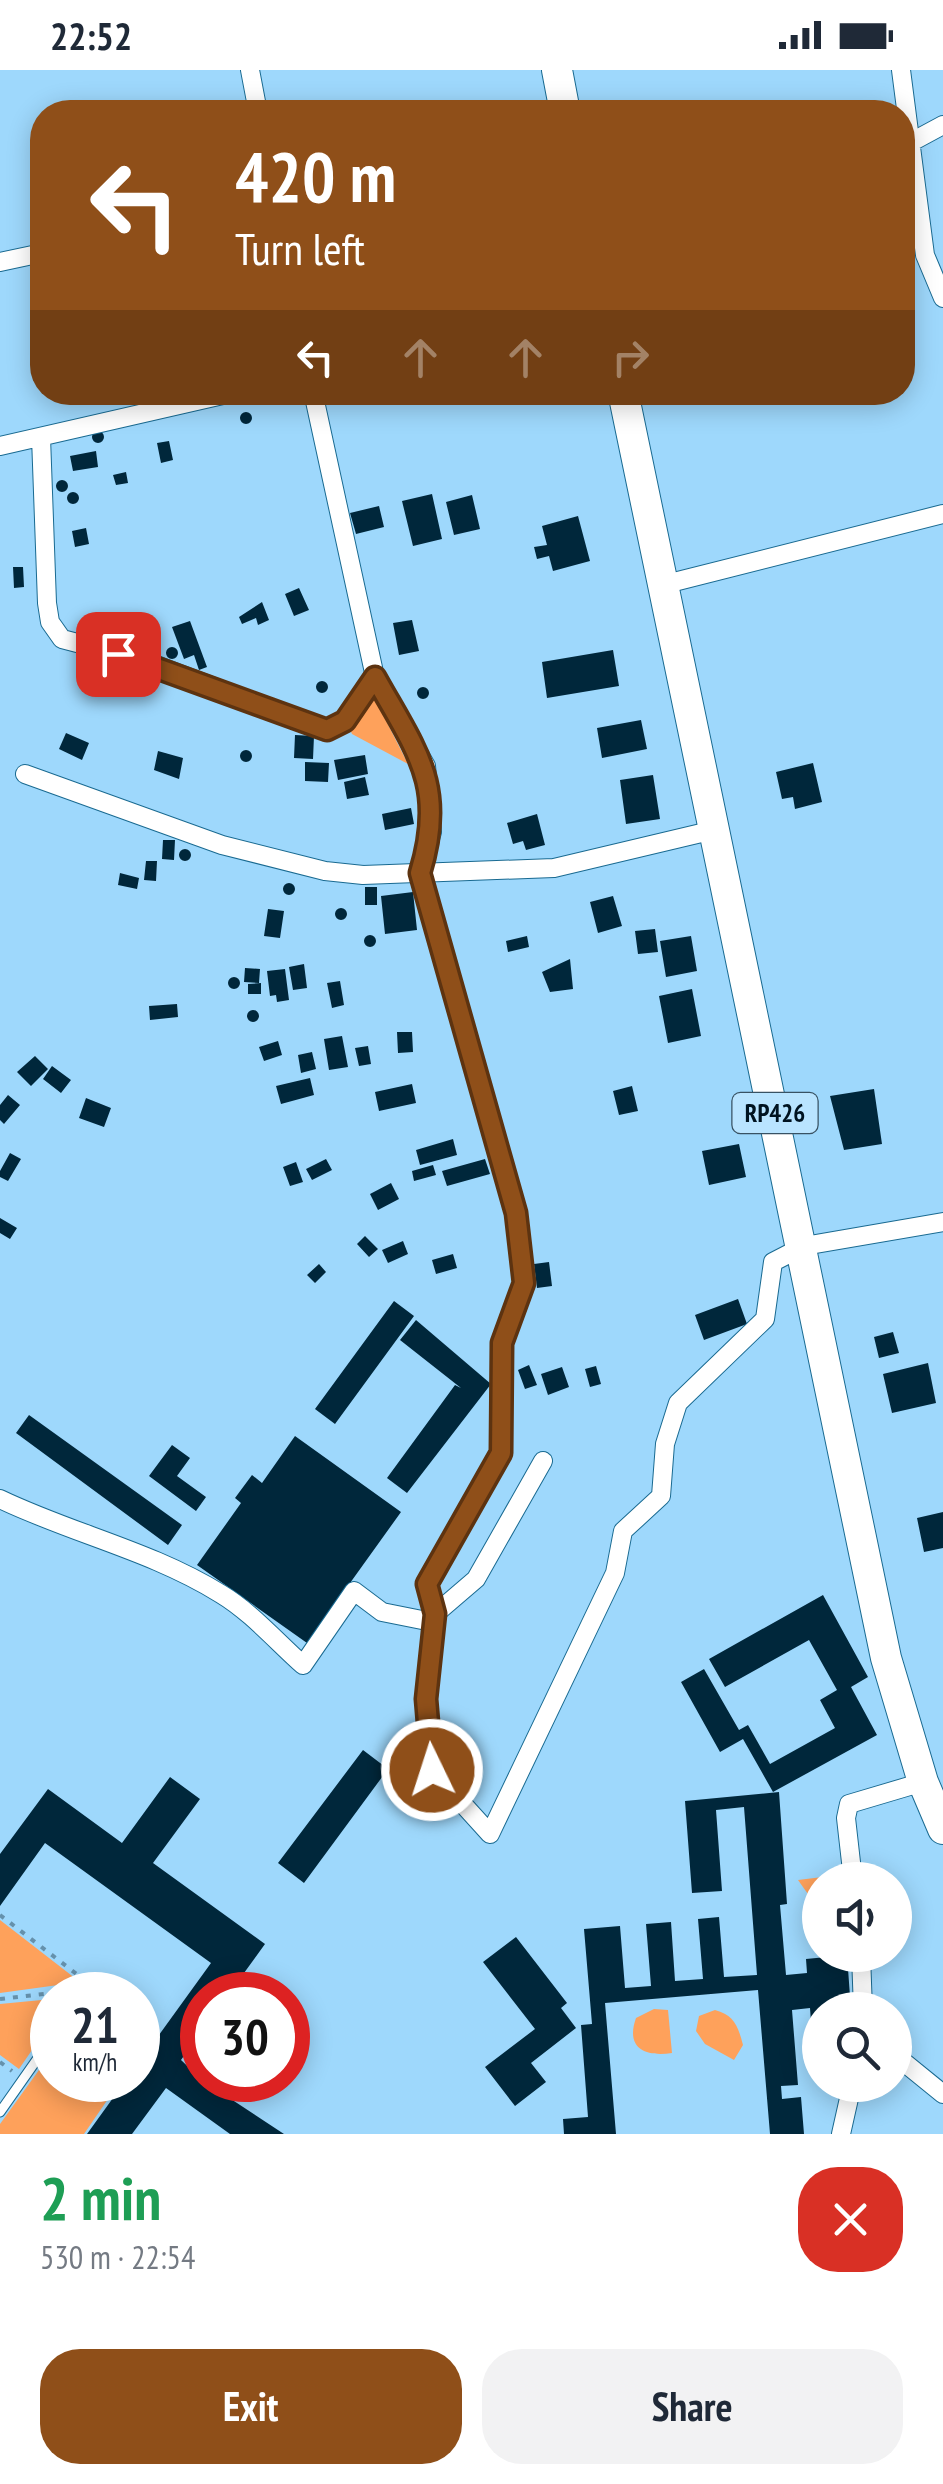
<!DOCTYPE html>
<meta charset="utf-8">
<style>
:root{--surface:#fff;--page:#f2f2f3;--text:#1f2937;--muted:#747a83;--accent:#8f4f19}
body{margin:0;font-family:"PT Sans Narrow",sans-serif;background:var(--page);color:var(--text);height:100vh;display:flex;flex-direction:column;font-size:38px;white-space:nowrap}
*{box-sizing:border-box;margin:0}
p{font-size:32px;color:var(--muted)}
.icon{flex:none;width:55px;height:55px;fill:none;stroke:currentColor;stroke-width:2;stroke-linecap:round;stroke-linejoin:round}
.map{position:relative;height:2064px;overflow:hidden}
.panel{display:flex;flex-direction:column;background:var(--surface);flex:1}
.panel>*{flex:none}
.guide{position:absolute;left:30px;top:30px;width:885px;height:305px;border-radius:40px;box-shadow:0 5px 25px #0003;background:#8f4f19;color:#fff;overflow:hidden}
.fabs{position:absolute;left:802px;top:1792px;display:grid;gap:20px}
.fabs a{display:grid;place-items:center;width:110px;height:110px;border-radius:50%;background:var(--surface);box-shadow:0 5px 25px #0003;font-size:50px}
.speed{position:absolute;left:30px;top:1902px;display:flex;gap:20px;font-size:50px;font-weight:700;text-align:center}
.speed>*{display:grid;place-content:center;width:130px;height:130px;border-radius:50%;background:var(--surface);box-shadow:0 5px 25px #0003;line-height:1}
.speed small{font-size:25px;font-weight:400}
.speed .limit{border:15px solid #d22;background:#fff;color:#111}
.pin{position:absolute;display:grid;place-items:center;width:85px;height:85px;color:#fff;margin:-42px;border-radius:20px;box-shadow:0 5px 15px #0006}
.me{position:absolute;width:110px;margin:-55px;rotate:356deg;stroke-linejoin:round;filter:drop-shadow(0 0 8px #0008)}
.turn{display:flex;align-items:center;gap:35px;height:210px;padding:0 40px;font-size:45px}
.turn .icon{width:130px;height:130px;stroke-width:2.5}
.turn b{display:block;font-size:70px;line-height:85px}
.lanes{display:flex;align-items:center;height:95px;padding:0 40px;background:#0003;justify-content:center;gap:50px;direction:ltr}
.lanes .off{opacity:.35}
.round{display:grid;place-items:center;flex:none;width:105px;height:105px;border-radius:40px;background:var(--page)}
.summary{display:flex;align-items:center;justify-content:space-between;height:170px;padding:0 40px}
h1{font-size:60px;font-weight:700;line-height:75px;color:#1e9e55}
.cta{display:flex;gap:20px;margin-top:auto;padding:20px 40px}
.cta a{flex:1;height:115px;border-radius:40px;background:var(--accent);color:#fff;font-size:40px;font-weight:700;line-height:115px;text-align:center}
.cta a+a{background:var(--page);color:var(--text)}
.status{display:flex;justify-content:space-between;align-items:center;height:70px;padding:0 50px;background:var(--surface);direction:ltr}
.status svg{height:28px;fill:currentColor}
.map>svg:first-child{display:block}
.green{fill:#fea15b}
.building{fill:#00273b}
.lines{fill:none;stroke-linecap:round;stroke-linejoin:round}
.lane-casing{stroke:#196a91;stroke-width:11}
.street-casing{stroke:#196a91;stroke-width:20}
.primary-casing{stroke:#196a91;stroke-width:32}
.path{stroke:#6591ac;stroke-width:4;stroke-dasharray:5 8;stroke-linecap:butt}
.lane{stroke:#fff;stroke-width:9}
.street{stroke:#fff;stroke-width:18}
.primary{stroke:#fff;stroke-width:30}
.route-casing{stroke:#5d3310;stroke-width:25}
.route{stroke:#8f4f19;stroke-width:18}
.labels{text-anchor:middle;stroke-width:10;stroke-linejoin:round;paint-order:stroke}
.shield{fill:#b9e4ff;stroke:#385263;stroke-width:2.5}
.shield-label{font-size:25px;font-weight:bold;fill:#001320}
</style>
<div class="status"><b>22:52</b><svg viewBox="0 0 49 12"><path d="M0 12V9h3v3zM5 12V6h3v6zM10 12V3h3v9zM15 12V0h3v12zM26 1h20v11H26zM47 4h2v5h-2z"/></svg></div>
<div class="map">
<svg width="943" height="2064" viewBox="0 0 943 2064">
<rect width="100%" height="100%" fill="#9ed8fc"/>
<!-- green -->
<path class="green" d="M373,625L408,694L352,664L348,655L361,633Z
M839,1805L840,1810H820V1841L798,1810Z
M0,1850L80,1912L0,1923Z
M52,1929V1951L19,1999L0,1985V1934Z
M654,1939L668,1940L672,1983C646,1987 625,1979 636,1948Z
M715,1940C734,1945 738,1956 743,1975L734,1990L705,1974L696,1961L699,1946Z
M52,1982V2010H121L84,2064H0V2054Z"/>
<!-- building -->
<path class="building" d="M240 348a6 6 0 1 1 12 0a6 6 0 1 1-12 0Z
M92 367a6 6 0 1 1 12 0a6 6 0 1 1-12 0Z
M169,371L173,390L161,393L157,373Z
M96,381L98,397L73,401L70,386Z
M126,402L128,413L116,415L113,405Z
M56 416a6 6 0 1 1 12 0a6 6 0 1 1-12 0Z
M67 428a6 6 0 1 1 12 0a6 6 0 1 1-12 0Z
M432,424L442,469L413,476L402,431Z
M472,425L480,459L454,465L446,432Z
M379,436L384,457L356,464L350,443Z
M578,446L590,491L553,501L549,486L537,489L534,477L547,475L542,456Z
M86,458L89,474L75,477L72,461Z
M13,497H23L24,517L14,518Z
M299,518L309,540L294,546L285,524Z
M262,532L269,550L258,555L256,548L242,554L239,547Z
M412,550L419,581L399,585L393,553Z
M190,551L207,597L199,600L194,585L184,589L172,557Z
M166 583a6 6 0 1 1 12 0a6 6 0 1 1-12 0Z
M613,580L619,616L547,628L542,592Z
M316 617a6 6 0 1 1 12 0a6 6 0 1 1-12 0Z
M417 623a6 6 0 1 1 12 0a6 6 0 1 1-12 0Z
M641,650L647,679L602,688L597,658Z
M66,663L89,673L82,690L59,679Z
M295,665L314,666L313,689L294,688Z
M240 686a6 6 0 1 1 12 0a6 6 0 1 1-12 0Z
M158,681L183,688L179,709L154,700Z
M365,685L368,704L338,710L334,690Z
M305,692L329,693L328,712L305,711Z
M813,693L822,732L795,739L793,727L782,729L776,702Z
M653,705L660,749L626,754L620,710Z
M365,707L369,725L347,729L344,712Z
M411,738L414,754L385,760L382,744Z
M537,744L545,775L526,780L523,771L513,774L507,753Z
M163,770H175L174,790L162,789Z
M179 785a6 6 0 1 1 12 0a6 6 0 1 1-12 0Z
M146,791H157L156,811L144,810Z
M120,803L139,808L137,819L118,815Z
M283 819a6 6 0 1 1 12 0a6 6 0 1 1-12 0Z
M365,817H377V835H365Z
M413,822L417,860L385,864L381,826Z
M613,826L622,856L598,863L590,832Z
M335 844a6 6 0 1 1 12 0a6 6 0 1 1-12 0Z
M268,839L284,841L280,868L264,866Z
M655,859L658,882L638,884L635,861Z
M364 871a6 6 0 1 1 12 0a6 6 0 1 1-12 0Z
M527,866L529,877L508,882L506,871Z
M691,866L697,901L666,907L660,871Z
M570,889L573,919L550,922L542,902Z
M304,894L307,918L293,920L289,897Z
M245,898L260,899L259,913L244,912Z
M285,899L289,930L277,932L276,925L270,926L267,901Z
M228 913a6 6 0 1 1 12 0a6 6 0 1 1-12 0Z
M340,911L344,935L332,938L327,913Z
M261,913V924H248V914Z
M692,919L701,966L668,973L659,926Z
M177,934L178,947L150,950L149,936Z
M247 946a6 6 0 1 1 12 0a6 6 0 1 1-12 0Z
M397,962H412L413,982L398,983Z
M342,966L348,997L329,1000L324,969Z
M278,971L282,985L264,991L259,977Z
M368,976L371,994L359,996L355,978Z
M312,982L316,999L301,1003L298,985Z
M35,986L48,999L31,1016L17,1002Z
M52,996L71,1010L61,1023L43,1009Z
M310,1008L314,1025L281,1034L276,1016Z
M412,1014L416,1033L379,1041L375,1022Z
M632,1016L638,1041L619,1045L613,1021Z
M874,1019L882,1074L844,1080L830,1026Z
M8,1025L20,1035L4,1054L0,1050V1035Z
M86,1028L111,1038L104,1057L79,1048Z
M453,1069L457,1085L420,1095L416,1080Z
M739,1074L746,1107L709,1115L702,1081Z
M10,1083L21,1089L8,1111L0,1107V1101Z
M326,1089L332,1100L312,1110L306,1099Z
M485,1089L490,1104L447,1116L442,1101Z
M296,1092L303,1112L290,1116L283,1097Z
M433,1095L436,1105L414,1111L412,1101Z
M391,1113L399,1129L378,1140L370,1124Z
M0,1148L17,1158L10,1169L0,1163Z
M365,1166L378,1179L369,1187L357,1174Z
M403,1171L408,1184L388,1193L382,1180Z
M453,1184L457,1198L436,1204L432,1190Z
M549,1192L552,1216L537,1218L534,1194Z
M319,1194L326,1202L315,1213L307,1205Z
M738,1229L747,1254L704,1270L695,1245Z
M394,1231L414,1246L335,1354L315,1339Z
M416,1250L491,1314L407,1423L387,1408L455,1315L461,1318L400,1270Z
M893,1262L899,1283L879,1288L874,1267Z
M928,1293L936,1333L892,1343L883,1304Z
M529,1295L537,1315L525,1319L518,1300Z
M596,1296L601,1314L590,1317L585,1299Z
M562,1297L569,1317L548,1325L541,1304Z
M29,1345L182,1455L168,1475L16,1363Z
M295,1366L401,1442L307,1573L197,1495L241,1433L235,1428L252,1405L262,1413Z
M172,1375L190,1388L177,1406L206,1427L196,1441L149,1406Z
M943,1442V1478L924,1482L917,1448Z
M823,1525L868,1607L851,1617L877,1665L773,1722L743,1669L720,1682L681,1612L704,1599L739,1660L748,1655L770,1694L835,1658L820,1630L837,1620L809,1570L725,1617L709,1589Z
M363,1680L388,1699L304,1813L278,1793Z
M170,1707L200,1729L153,1793L265,1874L228,1925H202V1960L181,1990L202,2010L284,2064H230L166,2018L132,2064H87L126,2010H138V1994L211,1893L45,1773L0,1836V1784L48,1719L122,1773Z
M779,1722L787,1834L780,1835L786,1905L807,1903L806,1889L847,1885L851,1940H820V1952H811L810,1938L792,1940L798,2015L781,2016L782,2029L801,2027L804,2064H770L758,1920L605,1933L616,2064H564L563,2049L588,2047L581,1955L592,1954L584,1859L620,1856L625,1918L651,1916L646,1854L671,1852L675,1911L703,1909L698,1849L719,1847L724,1907L757,1905L744,1737L716,1740L722,1821L692,1823L685,1731Z
M516,1867L567,1933L561,1938L576,1958L531,1993L546,2012L515,2036L485,1997L535,1959L483,1892Z"/>
<g class="lines">
<defs>
<path id="lane" d="M84,1925L88,1919
M0,2042L52,1968"/>
<path id="street" d="M250,0L258,42
M901,0L925,185L943,228
M904,76L943,55
M0,192L42,183
M313,322L375,607L426,696L432,762L420,803L516,1143L523,1213L502,1273L501,1383L427,1514L435,1544L426,1629L432,1700L490,1764L615,1503L623,1461L661,1426L665,1374L678,1333L765,1249L773,1192L804,1176L943,1152
M41,367L47,533L50,552L62,569L146,591L327,660L345,651L375,607
M0,376L236,322
M662,515L943,444
M25,704L222,775L325,801L363,805L554,798L714,760
M0,1429C73,1464 152,1481 221,1524C251,1542 277,1572 303,1595L354,1521L382,1542L427,1551L476,1509L543,1391
M853,1810L846,1748L849,1734L923,1712
M861,1885L863,1940
M895,1985L943,2024
M841,2064L852,2015"/>
<path id="primary" d="M557,0L565,42
M623,322L886,1588L923,1712L943,1759"/>
</defs>
<!-- lane casing -->
<use href="#lane" class="lane-casing"/>
<!-- street casing -->
<use href="#street" class="street-casing"/>
<!-- primary casing -->
<use href="#primary" class="primary-casing"/>
<!-- path -->
<path class="path" d="M0,1845L83,1909
M0,1929L70,1921
M0,1992L12,2001"/>
<!-- lane -->
<use href="#lane" class="lane"/>
<!-- street -->
<use href="#street" class="street"/>
<!-- primary -->
<use href="#primary" class="primary"/>
</g>
<g class="lines">
<defs>
<path id="route" d="M118,584L327,660L345,651L375,607C416,681 447,715 420,803L516,1143L524,1213L502,1273L501,1383L427,1514L435,1544L426,1629L432,1700"/>
</defs>
<!-- route casing -->
<use href="#route" class="route-casing"/>
<!-- route -->
<use href="#route" class="route"/>
</g>
<g class="labels">
<!-- shield labels -->
<rect class="shield" x="732.5" y="1023" width="85" height="40" rx="8"/>
<g class="shield-label">
<text x="775" y="1052">RP426</text>
</g>
</g>
</svg>
<div class="fabs">
<a><svg class="icon" aria-label="sound" viewBox="0 0 24 24"><path d="M4 9h4l5-4v14l-5-4H4zM17 9q2 3 0 6"/></svg></a>
<a><svg class="icon" aria-label="search" viewBox="0 0 24 24"><circle cx="10" cy="10" r="6"/><path d="M15 15l6 6"/></svg></a>
</div>
<div class="speed"><div>21<small>km/h</small></div><div class="limit">30</div></div>
<div class="pin" style="left:118px;top:584px;background:#d93025"><svg class="icon" aria-label="arrive" viewBox="0 0 24 24"><path d="M6 21V4h12l-3 4 3 4H6"/></svg></div>
<svg class="me" style="left:432px;top:1700px" viewBox="-20 -20 40 40"><circle r="17" fill="#8f4f19" stroke="#fff" stroke-width="3"/><path d="M0-11L8 9 0 5-8 9z" fill="#fff"/></svg>
<div class="guide">
<div class="turn"><svg class="icon" aria-label="left" viewBox="0 0 24 24"><path d="M17 20v-9H6M10 6l-5 5 5 5"/></svg><div><b>420 m</b>Turn left</div></div>
<div class="lanes"><svg class="icon" aria-label="left" viewBox="0 0 24 24"><path d="M17 20v-9H6M10 6l-5 5 5 5"/></svg><svg class="icon off" aria-label="ahead" viewBox="0 0 24 24"><path d="M12 20V5M6 11l6-6 6 6"/></svg><svg class="icon off" aria-label="ahead" viewBox="0 0 24 24"><path d="M12 20V5M6 11l6-6 6 6"/></svg><svg class="icon off" aria-label="right" viewBox="0 0 24 24"><path d="M7 20v-9h11M14 6l5 5-5 5"/></svg></div>
</div>
</div>
<section class="panel">
<div class="summary"><div><h1>2 min</h1><p>530 m · 22:54</p></div><a class="round" style="background:#d93025;color:#fff"><svg class="icon" aria-label="close" viewBox="0 0 24 24"><path d="M6 6l12 12M18 6L6 18"/></svg></a></div>
<div class="cta"><a>Exit</a><a>Share</a></div>
</section>
